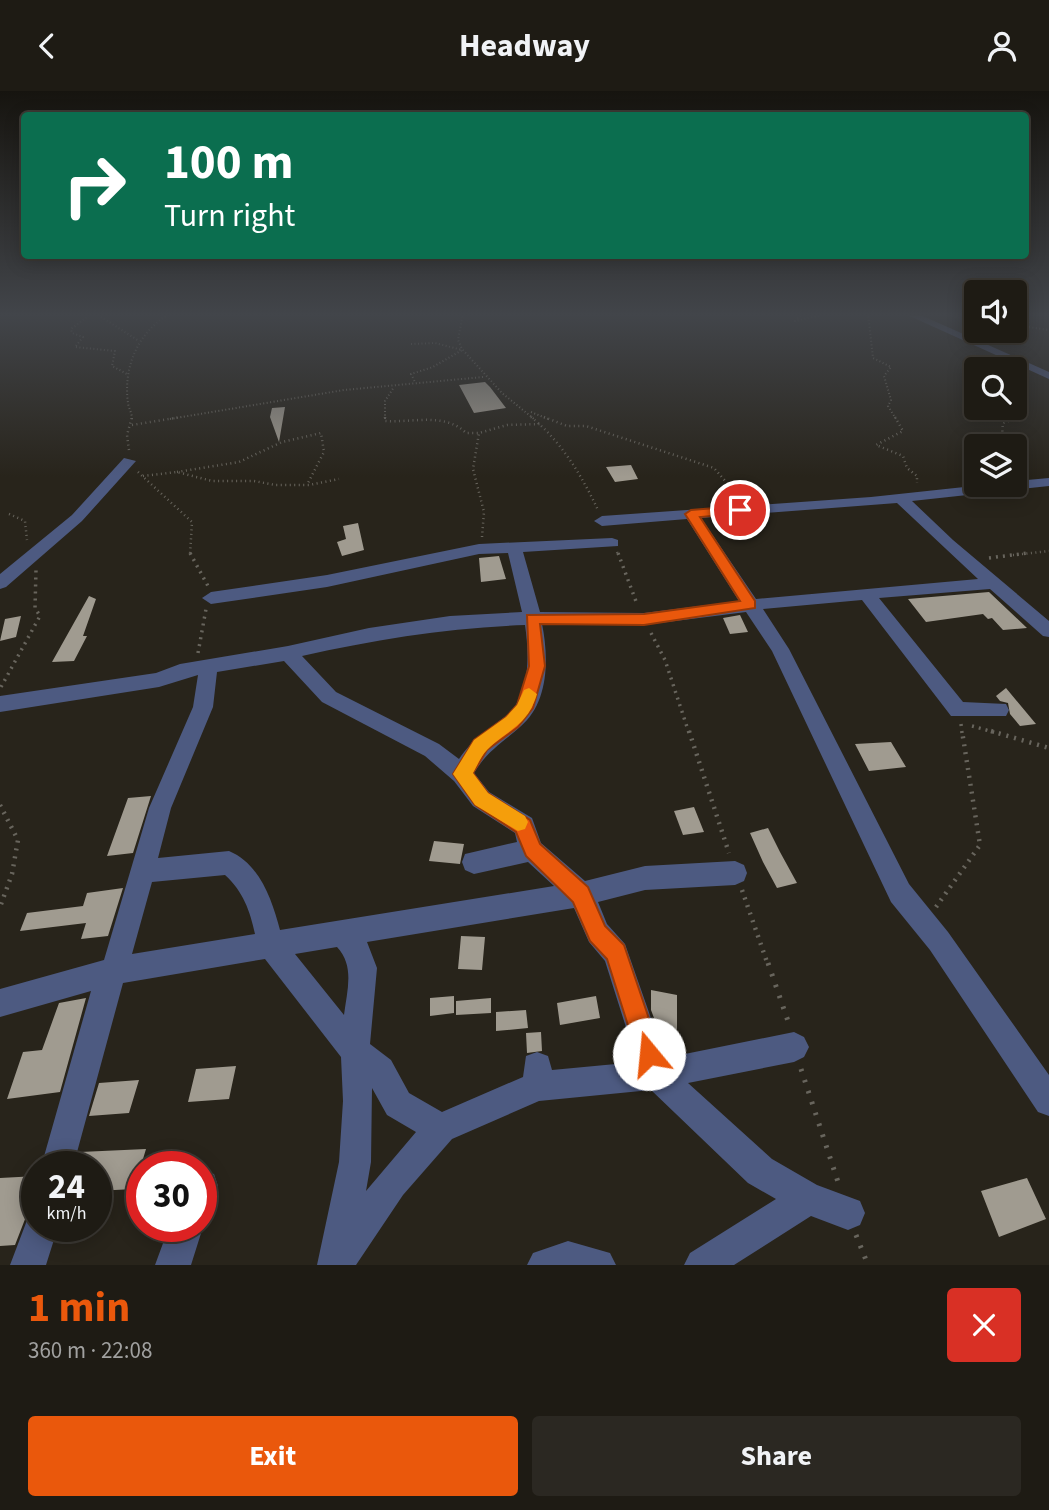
<!DOCTYPE html>
<meta charset="utf-8">
<style>
:root{--surface:#1e1b14;--page:#2b2822;--text:#f1f3f6;--muted:#a1a1a0;--line:#3c3934;--accent:#ea580c}
body{margin:0;font-family:"Source Sans 3",sans-serif;background:var(--page);color:var(--text);height:100vh;display:flex;flex-direction:column;font-size:26px;white-space:nowrap}
*{box-sizing:border-box;margin:0}
p{font-size:23px;color:var(--muted)}
.icon{flex:none;width:38px;height:38px;fill:none;stroke:currentColor;stroke-width:2;stroke-linecap:round;stroke-linejoin:round}
.map{position:relative;height:1174px;overflow:hidden}
.panel{display:flex;flex-direction:column;background:var(--surface);flex:1}
.panel>*{flex:none}
.banner{position:absolute;left:21px;top:21px;width:1008px;height:147px;border-radius:7px;box-shadow:0 4px 18px #0003,0 0 0 2px var(--line);background:#0b6e4f;color:#fff;overflow:hidden}
.controls{position:absolute;left:964px;top:189px;display:grid;gap:14px}
.controls a{display:grid;place-items:center;width:63px;height:63px;border-radius:7px;background:var(--surface);box-shadow:0 4px 18px #0003,0 0 0 2px var(--line);font-size:35px}
.speed{position:absolute;left:21px;top:1060px;display:flex;gap:14px;font-size:35px;font-weight:700;text-align:center}
.speed>*{display:grid;place-content:center;width:91px;height:91px;border-radius:50%;background:var(--surface);box-shadow:0 4px 18px #0003,0 0 0 2px var(--line);line-height:1}
.speed small{font-size:18px;font-weight:400}
.speed .limit{border:10px solid #d22;background:#fff;color:#111}
.pin{position:absolute;display:grid;place-items:center;width:60px;height:60px;color:#fff;margin:-30px;border:4px solid #fff;border-radius:50%;box-shadow:0 2px 7px #0007}
.me{position:absolute;width:77px;margin:-38px;rotate:343deg;stroke-linejoin:round;filter:drop-shadow(0 0 5px #0008)}
.turn{display:flex;align-items:center;gap:24px;height:147px;padding:0 28px;font-size:32px}
.turn .icon{width:91px;height:91px;stroke-width:2.5}
.turn b{display:block;font-size:49px;line-height:60px}
.round{display:grid;place-items:center;flex:none;width:74px;height:74px;border-radius:7px;background:var(--page)}
.overview{display:flex;align-items:center;justify-content:space-between;height:119px;padding:0 28px}
h1{font-size:42px;font-weight:700;line-height:52px;color:var(--accent)}
.cta{display:flex;gap:14px;margin-top:auto;padding:14px 28px}
.cta a{flex:1;height:80px;border-radius:7px;background:var(--accent);color:#fff;font-size:28px;font-weight:700;line-height:80px;text-align:center}
.cta a+a{background:var(--page);color:var(--text)}
header{display:flex;justify-content:space-between;align-items:center;height:91px;padding:0 28px;background:var(--surface);font-size:32px;font-weight:700}
.map>svg:first-child{display:block}
.building{fill:#a09b90}
.lines{fill:none;stroke-linecap:round;stroke-linejoin:round}
.path-far4{stroke:#68655d;stroke-width:2;stroke-dasharray:1 2.5;stroke-linecap:butt}
.path-far3{stroke:#68655d;stroke-width:2.5;stroke-dasharray:1 3.5;stroke-linecap:butt}
.path-far2{stroke:#68655d;stroke-width:3.5;stroke-dasharray:2 5;stroke-linecap:butt}
.path-far1{stroke:#68655d;stroke-width:4.5;stroke-dasharray:2 6;stroke-linecap:butt}
.path{stroke:#68655d;stroke-width:5;stroke-dasharray:2.5 9;stroke-linecap:butt}
.minor{fill:#4d5a81;fill-rule:evenodd}
.route{fill:#ea580c;stroke:#983908;stroke-width:2}
.slow{fill:#f59e0b}
</style>
<header><svg class="icon" aria-label="back" viewBox="0 0 24 24"><path d="M15 5l-7 7 7 7"/></svg>Headway<svg class="icon" aria-label="person" viewBox="0 0 24 24"><circle cx="12" cy="8" r="4"/><path d="M4 21q1-7 8-7t8 7"/></svg></header>
<div class="map">
<svg width="1049" height="1174" viewBox="0 0 1049 1174">
<rect width="100%" height="100%" fill="#28241b"/>
<!-- building -->
<path class="building" d="M485,291L490,296L506,317L474,322L459,294Z
M285,316L279,351L270,326L272,317Z
M631,374L638,388L615,391L606,376Z
M358,432L364,459L342,465L337,451L346,448L343,435Z
M499,465L506,488L481,491L479,467Z
M989,501L1027,537L1003,539L992,527L988,528L983,523L926,531L908,508Z
M89,505L96,508L83,545H87L74,570L52,571Z
M740,524L748,541L730,543L723,527Z
M21,525L16,546L0,550L5,528Z
M1006,597L1036,633L1020,635L1010,623L1008,612L1000,610L996,605Z
M891,651L906,676L869,680L855,653Z
M151,705L133,762L107,765L128,707Z
M694,716L704,741L683,744L674,720Z
M768,737L780,761L797,792L777,797L763,771L750,742Z
M434,750L464,753L460,773L429,770Z
M123,797L108,845L81,848L86,832L20,840L27,822L83,815L87,802Z
M461,845L485,846L482,879L458,878Z
M651,899L677,904V939L657,935L651,919Z
M454,905V922L430,925V907Z
M596,905L600,927L560,934L557,912Z
M86,907L60,1001L7,1008L23,961L42,959L59,912Z
M491,907V922L456,924V910Z
M526,919L528,937L496,940V921Z
M541,941L542,960L527,962L526,942Z
M236,975L229,1008L188,1011L196,978Z
M139,989L129,1022L89,1025L99,992Z
M146,1058L134,1098L96,1100V1076H76L80,1061Z
M37,1085L27,1118L33,1120L27,1123L15,1154L0,1155V1087Z
M1027,1087L1046,1128L999,1146L981,1100Z"/>
<g class="lines">
<!-- path-far4 -->
<path class="path-far4" d="M92,222L71,238L72,242L83,246L75,256L115,260L112,275L127,283
M95,222L139,250
M463,222L458,249L462,258L502,302L534,328
M803,222L795,230L830,222
M868,222L873,267L891,276L884,285L891,309L888,315L896,328
M1024,222L1030,235
M945,224L976,229
M1015,234L1049,239
M411,253L435,252L462,259L433,276L411,283L415,291
M983,268L989,278
M1013,317L1019,326L1015,328
M531,321L548,328
M132,328C132,322 129,318 128,312C123,276 138,240 171,222
M170,328L344,299L483,286
M385,328V310L394,296"/>
<!-- path-far3 -->
<path class="path-far3" d="M385,326V330C412,332 445,321 466,342H479
M531,326C561,350 582,385 598,419
M544,326L567,335H586L714,377L741,408
M895,326L903,340L876,354L903,365L907,377L917,385V392
M132,334L181,326
M1002,345L1003,332L1019,326
M129,359L127,344L132,326
M138,381L192,431L190,464
M177,381L239,371L282,351L321,342L324,361L307,394
M143,385L177,381L212,390H254L275,394H309L339,388
M9,423L25,430L27,449
M482,446L484,421L473,378L479,342L507,334L541,333
M617,461L618,464
M1013,464L1049,460"/>
<!-- path-far2 -->
<path class="path-far2" d="M190,462L208,495
M618,462L637,513
M989,467L1028,462
M651,542L665,569L689,642
M198,562L206,518
M1,596L40,525L35,517L36,479
M961,633L962,642
M972,635L997,642"/>
<!-- path-far1 -->
<path class="path-far1" d="M689,640L729,762
M991,640L1049,657
M0,714L18,749L12,783L0,816
M742,799L768,874
M936,816L980,754L962,640"/>
<!-- path -->
<path class="path" d="M768,872L789,933
M801,978L839,1094
M856,1144L868,1174"/>
<!-- minor -->
<path class="minor" d="M903,222H916L1049,281V288Z
M124,367L136,370L82,430L6,496L0,498V483L72,424Z
M1049,387V395L912,410L953,449L1049,530V546L1043,545L990,498L879,507L963,611L1006,613L1009,619L1006,625H951L862,509L763,518L789,558L909,793L948,841L1049,984V1025L1038,1021L930,859L891,811L772,560L746,521L644,534L542,533C549,567 549,612 520,636C502,652 487,660 474,682L489,701L532,727L541,752L585,790L645,775L735,770L744,774L747,782L744,790L735,794L645,799L598,811L607,833L625,853L665,967L794,941L804,946L809,956L804,966L794,971L688,992L772,1068L817,1094L860,1110L865,1122L860,1134L848,1139L811,1125L734,1174H684L690,1162L776,1108L748,1092L651,999L539,1010L452,1048L403,1104L356,1174H317L339,1071L343,1010L341,966L265,868L123,892L73,1076H41L91,900L0,926V898L104,869L149,717L193,616L198,584L159,596L0,621V605L156,582L180,573L288,555L369,537L450,525L522,521L508,462L479,463L327,496L211,513L202,507L211,501L327,484L479,453L612,447L618,449V455L523,461L540,521L644,522L739,510L687,428L602,435L594,430L602,425L871,406L983,394H1015V390ZM897,412L978,488L756,508L701,427ZM525,534C529,562 531,602 508,623C489,639 473,647 459,668L439,653L336,601L302,565C377,548 449,537 525,534ZM284,570L322,611L425,665L454,690L473,715L515,742L517,751L465,763L462,771L465,779L474,783L528,771L554,795L280,839C272,809 260,773 229,760L158,767L171,717L213,616L217,581ZM225,784C243,800 250,820 255,843L132,863L152,791ZM574,817L589,851L605,870L637,971L552,979L548,965L537,961L526,965L523,986L442,1021L409,1002L391,969L370,953L377,877L367,851ZM337,856C355,875 347,900 344,924L295,863ZM372,997L387,1024L416,1041L366,1100L371,1071Z
M202,1079L214,1083L218,1095L213,1108L201,1112Z
M37,1121V1136H58L46,1174H10L29,1124Z
M201,1132L203,1136L191,1174H155L169,1136H201Z
M568,1150L610,1162L616,1174H527L533,1162Z"/>
</g>
<!-- sky -->
<linearGradient id="sky" x2="0" y2="1"><stop stop-color="#16140f"/><stop offset="0.58" stop-color="#42454a"/><stop offset="1" stop-color="#42454a" stop-opacity="0"/></linearGradient>
<rect width="1049" height="386" fill="url(#sky)"/>
<!-- route -->
<path class="route" d="M740,415L744,417V422L700,426L755,510V517L644,534L540,533L545,575L533,617L518,636L487,659L473,682L488,702L530,729L540,753L588,796L605,835L624,854L661,963L657,971L649,975L640,971L637,963L607,868L590,850L573,811L526,765L516,741L475,714L453,683L474,649L506,626L517,614L529,575L527,524L644,523L740,510L685,423L691,419Z"/>
<!-- slow -->
<path class="slow" d="M529,597L537,603C527,636 509,637 487,659C481,665 477,675 473,682L488,702L525,725L528,731L525,738L518,740L475,714L453,683L474,649L506,626L517,614L524,599Z"/>
</svg>
<div class="controls">
<a><svg class="icon" aria-label="sound" viewBox="0 0 24 24"><path d="M4 9h4l5-4v14l-5-4H4zM17 9q2 3 0 6"/></svg></a>
<a><svg class="icon" aria-label="search" viewBox="0 0 24 24"><circle cx="10" cy="10" r="6"/><path d="M15 15l6 6"/></svg></a>
<a><svg class="icon" aria-label="layers" viewBox="0 0 24 24"><path d="M12 4l9 5-9 5-9-5zM3 14l9 5 9-5"/></svg></a>
</div>
<div class="speed"><div>24<small>km/h</small></div><div class="limit">30</div></div>
<div class="pin" style="left:740px;top:419px;background:#d93025"><svg class="icon" aria-label="arrive" viewBox="0 0 24 24"><path d="M6 21V4h12l-3 4 3 4H6"/></svg></div>
<svg class="me" style="left:649px;top:963px" viewBox="-20 -20 40 40"><circle r="19" fill="#fff"/><path d="M0-13L10 11 0 6-10 11z" fill="#ea580c"/></svg>
<div class="banner">
<div class="turn"><svg class="icon" aria-label="right" viewBox="0 0 24 24"><path d="M7 20v-9h11M14 6l5 5-5 5"/></svg><div><b>100 m</b>Turn right</div></div>
</div>
</div>
<section class="panel">
<div class="overview"><div><h1>1 min</h1><p>360 m · 22:08</p></div><a class="round" style="background:#d93025;color:#fff"><svg class="icon" aria-label="close" viewBox="0 0 24 24"><path d="M6 6l12 12M18 6L6 18"/></svg></a></div>
<div class="cta"><a>Exit</a><a>Share</a></div>
</section>
